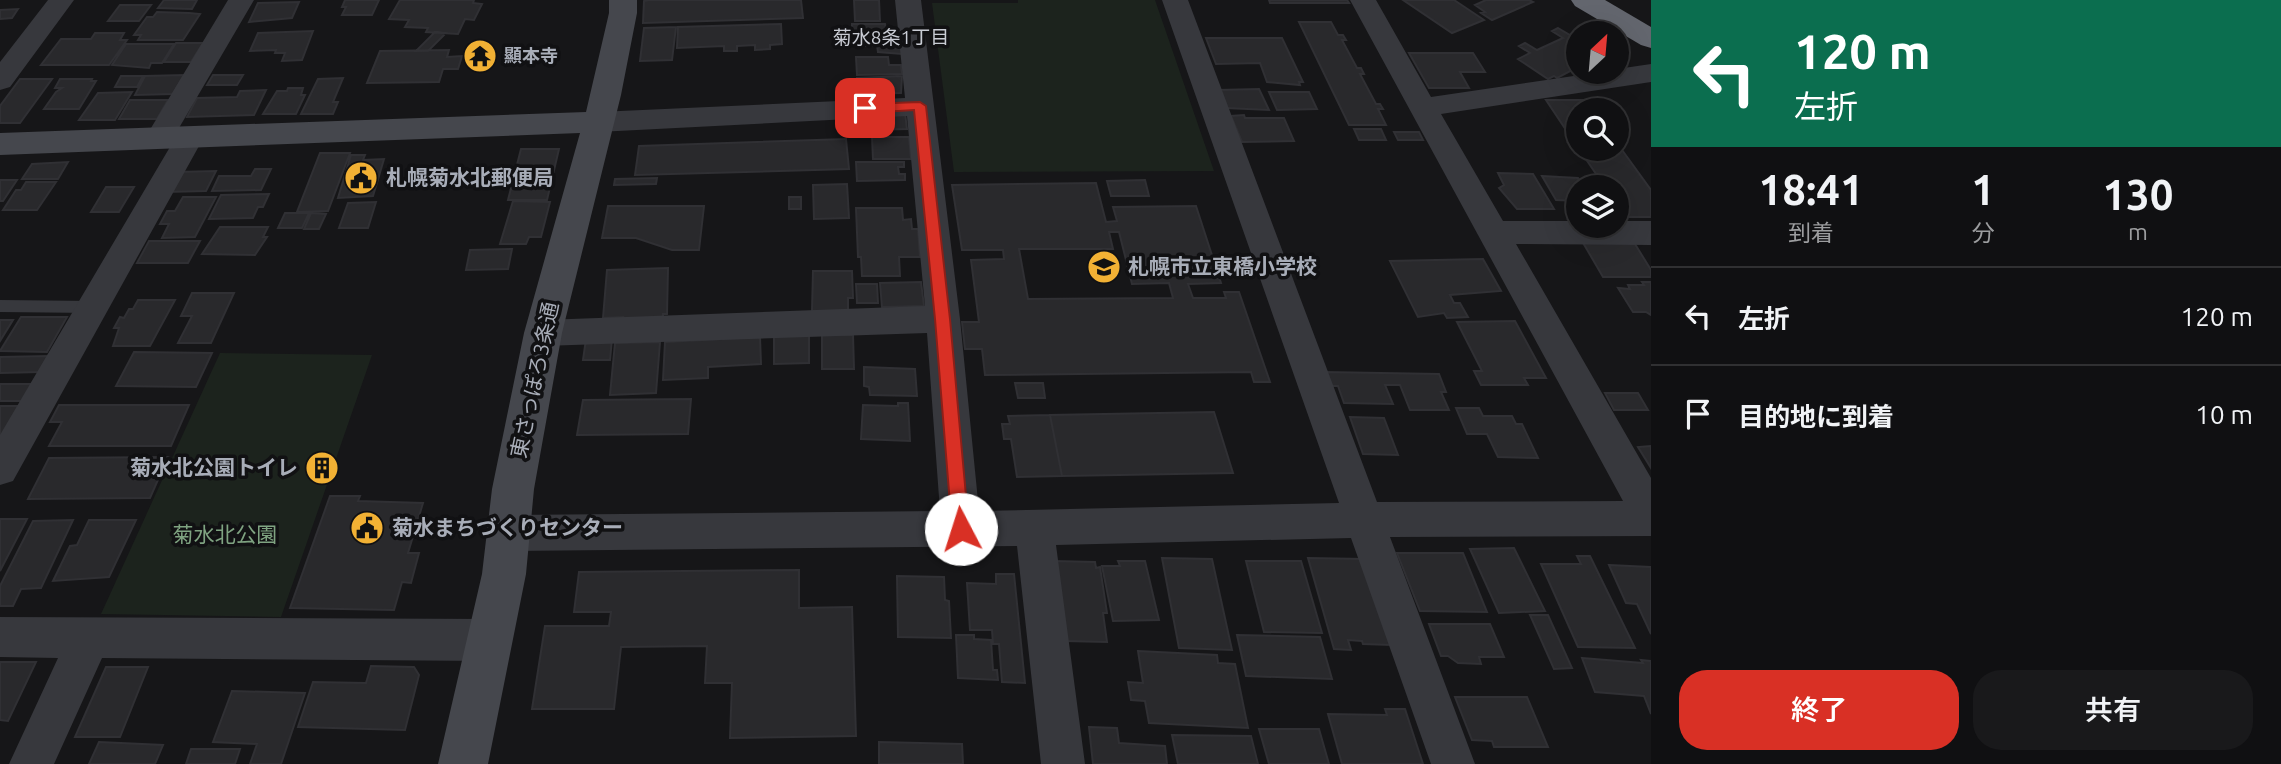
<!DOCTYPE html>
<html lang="ja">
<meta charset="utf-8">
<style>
:root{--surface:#101012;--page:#19191b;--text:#f1f3f6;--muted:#9c9d9f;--line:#303032;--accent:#d93025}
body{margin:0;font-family:Ubuntu,"Noto Sans JP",sans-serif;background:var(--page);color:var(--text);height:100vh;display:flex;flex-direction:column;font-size:26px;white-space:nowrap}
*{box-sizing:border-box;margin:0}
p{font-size:23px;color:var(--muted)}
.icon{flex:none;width:38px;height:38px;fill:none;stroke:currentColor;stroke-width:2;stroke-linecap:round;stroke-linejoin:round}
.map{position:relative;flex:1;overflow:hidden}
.side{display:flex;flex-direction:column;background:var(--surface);width:630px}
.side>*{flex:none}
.banner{background:#0b6e4f;color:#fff;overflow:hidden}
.needle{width:46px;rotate:26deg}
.tools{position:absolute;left:1566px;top:21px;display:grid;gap:14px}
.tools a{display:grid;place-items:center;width:63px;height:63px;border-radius:50%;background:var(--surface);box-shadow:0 7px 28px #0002,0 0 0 2px var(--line);font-size:35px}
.pin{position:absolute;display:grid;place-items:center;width:60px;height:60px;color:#fff;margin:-30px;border-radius:14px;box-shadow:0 4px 10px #0006}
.me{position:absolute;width:77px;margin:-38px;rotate:355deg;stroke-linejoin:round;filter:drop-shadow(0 0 5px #0008)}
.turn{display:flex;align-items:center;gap:24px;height:147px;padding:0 28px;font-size:32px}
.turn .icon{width:91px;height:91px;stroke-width:2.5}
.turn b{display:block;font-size:49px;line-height:60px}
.eta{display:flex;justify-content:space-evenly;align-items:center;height:119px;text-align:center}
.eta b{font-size:42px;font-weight:600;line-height:49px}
.action{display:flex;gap:14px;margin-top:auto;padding:14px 28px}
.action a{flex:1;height:80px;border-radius:28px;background:var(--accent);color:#fff;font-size:28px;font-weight:600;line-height:80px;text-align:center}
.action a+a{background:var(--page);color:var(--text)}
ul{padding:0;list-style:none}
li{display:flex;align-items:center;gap:21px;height:98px;padding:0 28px;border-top:2px solid var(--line)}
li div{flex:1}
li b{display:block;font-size:26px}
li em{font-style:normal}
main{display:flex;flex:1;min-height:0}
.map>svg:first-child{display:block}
.green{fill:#1c231d}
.building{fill:#29292c;stroke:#303034;stroke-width:2;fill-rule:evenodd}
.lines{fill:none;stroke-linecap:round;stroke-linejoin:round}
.lane{fill:#37383d;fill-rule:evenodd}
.street{fill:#37383d;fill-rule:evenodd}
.secondary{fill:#45474d;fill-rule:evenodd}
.highway{fill:#63666e;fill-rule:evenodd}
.route{fill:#d93025;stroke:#8d1f18;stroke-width:2}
.labels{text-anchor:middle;stroke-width:7;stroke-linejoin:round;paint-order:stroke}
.far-poi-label{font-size:18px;font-weight:bold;fill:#a8adb8;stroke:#111113;text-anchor:start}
.far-neighbourhood-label{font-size:19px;fill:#c9ccd4;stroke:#111113}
.poi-label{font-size:21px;font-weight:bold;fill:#a8adb8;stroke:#111113;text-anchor:start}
.street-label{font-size:21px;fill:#a8adb8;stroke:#111113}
.park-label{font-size:21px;fill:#7fa381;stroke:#111113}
</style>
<main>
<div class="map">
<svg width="1651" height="764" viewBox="0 0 1651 764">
<rect width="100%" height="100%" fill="#161618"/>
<!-- green -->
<path class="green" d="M1018,0H1155L1214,171L954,172L932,3H1018Z
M220,353L372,355L281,617L101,614Z"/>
<!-- building -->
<path class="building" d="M164,0H197L192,9L158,8Z
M345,0H379L372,15H342L346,7H342Z
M400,0H474L473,3L482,4L474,20L465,19L458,34L426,32L428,28L405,27L409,20L389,19Z
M801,0L803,18L643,23L644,1L649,0Z
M854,0H879L880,21H855Z
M1269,0H1347L1349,3H1270Z
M1403,0H1454L1484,20L1452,33Z
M1486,0H1529L1533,2L1492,20L1481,13L1485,12L1475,5Z
M299,2L292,18L249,22L258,3Z
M120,5H151L139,21H108Z
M18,9L12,18L0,19V10Z
M157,12L189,13L200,14L183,40H138L141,35H134L147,17H153Z
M1299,22H1331L1338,35H1343L1346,40H1342L1357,68H1361L1364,74H1360L1376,104H1380L1383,109H1378L1386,125H1349Z
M781,24L782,44L770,45V49L755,50V45L737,46V51H724V46L677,48L678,27Z
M852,24H885L886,30H879V37H873V46H852Z
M676,27L672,60L640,61L644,28Z
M1558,28L1570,35L1582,29L1589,33H1578V67L1557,78L1554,76L1548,79L1518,59L1530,53L1519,46L1525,43L1537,50L1563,38L1552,31Z
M313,31L302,60L282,61L285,53H275L276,50L250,51L258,33Z
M435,32L446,33L428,51H416Z
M95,33H124L120,40H127L109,65H41L61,39H91Z
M876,38H904L902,54L878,52Z
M1206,38H1282L1303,82H1299L1300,85L1267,82L1260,63L1216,64Z
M176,43H203L191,62H164Z
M126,44H174L162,63H151L149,68L112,65Z
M449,50L447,57L462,56L458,69H443L439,82L367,83L380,51Z
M1409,53H1473L1485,72H1460L1469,88H1429Z
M856,57H888L889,65H901L902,74L857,75Z
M184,75L173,94L135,95L145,76Z
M213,75H243L237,85H207Z
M121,76H143L137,87H115Z
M902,76L901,93L859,94L857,78Z
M343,78L333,102H338L333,114H301L318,79Z
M20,79H52L20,123H0V106Z
M60,79H92L91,81H96L79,109H44L56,92L62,88H55Z
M288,88H303L301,95H305L296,114H263L277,91H287Z
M1259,89L1269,110L1226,108L1219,90Z
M266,90L254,115L187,117L197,98L237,97L240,91Z
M132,92L115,120H79L98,93Z
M1269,92H1309L1317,109L1277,110Z
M130,100H168L157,119H119Z
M1546,100H1586L1594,110H1578V148Z
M905,113L907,129L864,130L862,114Z
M1244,115L1245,118H1284L1294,141L1242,142L1231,116Z
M1354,129H1381L1386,140H1359Z
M1394,132H1419L1423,140H1398Z
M872,137H909L911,159H873Z
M846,139L849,169L635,175L639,146Z
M1617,143L1651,190V217H1625L1617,205V187H1605L1579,149H1617Z
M521,149H559L547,200H508Z
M320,153H350L328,211L297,212Z
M351,155H365L363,160L384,159L373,196L338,198Z
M68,162L58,179H22L32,164Z
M856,162H904V167H898L899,174H905V180L857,181Z
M255,169H271L261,190L212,191L219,176H251Z
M216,171L206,191L166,192L177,172Z
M1498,173L1533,174L1554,209H1517L1499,188L1504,185Z
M1542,176L1578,178L1583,187H1578V201L1556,200Z
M657,178L656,184L614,185L615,179Z
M0,180H17L3,201H0Z
M1145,180L1149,196H1111L1107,181Z
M26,182H56L37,210H3L16,190H21Z
M1096,183L1106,222L1117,221L1113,207L1196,206L1221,283L1188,284L1193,298H1226L1224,292H1239L1270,382H1254L1251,372L985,375L982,349H965L962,322H979L971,260L1004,259L1003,250H962L952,185ZM1109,232H1119L1132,284L1169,283L1173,298L1028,299L1019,249H1113Z
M847,184L849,218L814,219L813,185Z
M106,187H134L119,212H91Z
M269,194L263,207H258L253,218L209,219L221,195Z
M183,197H216L195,237L162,238L169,224H160L167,211H175Z
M789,197H801V209H789Z
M513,201L550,202L541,237H529L526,244H500Z
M376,202L368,228H339L348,203Z
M608,206H704L699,250H672L636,238H602Z
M856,208H902L903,220L911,219L912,229H918L920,257H899L900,276H862L861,257H858Z
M285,213H309L302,228H278Z
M311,213L326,214L319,229H304Z
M220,227H268L263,237H267L255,255L202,254Z
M149,241H200L188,263H137Z
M1582,241L1635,244L1651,270V277H1603Z
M512,249L508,269L466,270L470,250Z
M1483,259L1501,291L1450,295L1454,303H1460L1468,317L1447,318L1444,313L1418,317L1390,261Z
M668,268L667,314H663V318L622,320L623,317L603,318L607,270Z
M813,271H852L853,298H848V311H812Z
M921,282L924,306L882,307L880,283Z
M1642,282H1651V315L1646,312H1633L1618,288L1630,289L1628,285H1644Z
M856,284H877L878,303H857Z
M192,293H234L211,343H178L192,316H181Z
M138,300H175L150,346H113L119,328H114L120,317L124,318L129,309H133Z
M21,317H67L47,352L0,351Z
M0,320H13L0,341Z
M1515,321L1546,378H1524L1528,385H1481L1474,371H1482L1457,322Z
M809,333V363L774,364V334Z
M822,335H853L854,369H822Z
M760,337L761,364L708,367V378L663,380L665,342Z
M586,339H612L610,360H583Z
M660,342L656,393L610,395L615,343Z
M134,352L212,353L196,387L116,386Z
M48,356L39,372L0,373V357Z
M864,367L915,369L917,396L870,395L869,387L864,386Z
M1324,372L1439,374L1446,392H1441L1449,410H1410L1400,385H1385L1393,404L1344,403L1338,386H1329Z
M1015,383H1043L1045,398H1018Z
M0,384H32L22,401H0Z
M1605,393H1638L1648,410H1614Z
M691,399L688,434L577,435L583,400Z
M898,403H908L910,441L861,439L863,405L898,406Z
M59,405H189L171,446H49L62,422H50Z
M0,406H20L0,438Z
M1456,408H1479L1483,416H1512L1516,424H1522L1538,458L1498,457L1487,434H1467Z
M1214,412L1233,473L1062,476L1050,415Z
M1050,415L1062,476L1017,477L1011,439H1004L1002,424H1010L1008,416Z
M1350,417L1384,418L1398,455L1363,454Z
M1651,446V468L1638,447Z
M168,457L150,498L28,499L49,458Z
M318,459H331L325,476H312Z
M330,496H360L358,501L423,503L408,553H419L411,583L402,582L394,610L290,608Z
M0,519H27L0,571Z
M73,520L41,588L21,589L13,606H0V586L33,521Z
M89,520H136L109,577L53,581L70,546L77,545Z
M1514,548L1545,611L1499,613L1470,549Z
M1397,553H1463L1487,612L1420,611Z
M1577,556H1590L1635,648L1578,647L1541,564H1581Z
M1162,558L1212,559L1232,650L1179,648Z
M1308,558L1364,559L1391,645L1363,644L1362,641L1348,640L1351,650L1334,649Z
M1054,561L1095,562L1096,568L1100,567L1107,613H1103L1107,642L1065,641Z
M1118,561H1145L1159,620L1113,621L1102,566H1120Z
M1246,561H1301L1322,633L1264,632Z
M1609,565L1651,567V634L1637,604L1626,603Z
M799,570V608L852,607L856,736L730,738L732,683H705L707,646L621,647L614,709H532L545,626H609L611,612H574L579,572Z
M996,574H1014L1025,683L1002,682L999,644H993L992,630H970L967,583L996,584Z
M897,576L944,577L945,600L949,601L951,638L898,637Z
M1530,615H1548L1572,668L1554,669Z
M1429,624H1490L1504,657H1479L1481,664L1458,663L1448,656H1441Z
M956,635H974V639L991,640L993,670H997L998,680L958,678Z
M1237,635L1320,637L1332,679L1246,676Z
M1138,651L1217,655L1218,663L1235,664L1248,728L1149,723L1145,701L1131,700L1128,682L1143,683Z
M1582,658L1643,663L1641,660L1651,661V714L1644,696L1595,692Z
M0,662H36L8,721L0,720Z
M371,666L414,667L419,675L405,730L298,727L313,682L366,683Z
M106,667H148L120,737H75Z
M232,691L305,693L281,764H250L257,744L213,742Z
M1455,697H1527L1548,747H1494L1492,741L1472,740Z
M1385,709H1405L1423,764H1342L1328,714L1387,715Z
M1089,727L1117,728L1119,743L1165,746L1167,764H1093Z
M1259,729H1319L1329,764H1269Z
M1172,735L1251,736L1258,764H1178Z
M99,742L163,745L155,764H89Z
M879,742L962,744L963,764H879Z
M191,749H240L235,764H186Z"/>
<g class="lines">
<!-- lane -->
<path class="lane" d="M0,300L93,301L99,302L101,307L99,312L93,313L0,312Z"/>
<!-- street -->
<path class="street" d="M48,0H74L10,87L0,90V62Z
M228,0H254L169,145L159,148L149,145L145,138Z
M895,0H921L960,319L979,511L1339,503L1162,0H1188L1377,502L1623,501L1350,0H1376L1431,97L1601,72H1617V69L1651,64V82L1441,114L1503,221H1578V226H1617V221H1651V245L1516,244L1651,478V536L1390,537L1475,764H1431L1351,538L1056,545L1085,764H1041L1017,546L510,551L496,546L491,533L496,520L510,515L940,511L927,333L543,346L531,343L526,333L531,323L543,320L925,306L907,116L598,132L588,129L584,122L588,115L598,112L905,98Z
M190,127L200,130L204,137L13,481L0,485V435L180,130Z
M0,617L490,619L505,625L511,640L505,655L490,661L102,658L54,764H9L58,658L0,657Z"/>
<!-- secondary -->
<path class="secondary" d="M609,0H637V13L621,95L562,333L534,489L526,574L488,764H438L482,574L492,489L524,333L580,133L0,155V133L586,112L609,13Z"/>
<!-- highway -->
<path class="highway" d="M1571,0H1605L1651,27V48L1641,45L1575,6Z"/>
</g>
<!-- route -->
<path class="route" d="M920,102L926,106L950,319L969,529L967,534L961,537L954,534L952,529L935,319L914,110L865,113L859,108L865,104Z"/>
<!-- icons -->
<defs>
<symbol id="temple-disc" viewBox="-11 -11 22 22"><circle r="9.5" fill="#f2b134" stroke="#111113"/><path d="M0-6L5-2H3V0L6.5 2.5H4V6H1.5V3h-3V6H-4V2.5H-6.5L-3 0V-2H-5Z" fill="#111"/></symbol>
<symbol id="civic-disc" viewBox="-11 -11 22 22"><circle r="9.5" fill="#f2b134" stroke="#111113"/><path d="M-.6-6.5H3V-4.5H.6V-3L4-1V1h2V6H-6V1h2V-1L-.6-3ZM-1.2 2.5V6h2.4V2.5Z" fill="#111"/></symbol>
<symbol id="school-disc" viewBox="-11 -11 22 22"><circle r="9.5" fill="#f2b134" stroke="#111113"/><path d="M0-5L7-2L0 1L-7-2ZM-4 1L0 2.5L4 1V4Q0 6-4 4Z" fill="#111"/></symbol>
<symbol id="building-disc" viewBox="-11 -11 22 22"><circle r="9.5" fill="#f2b134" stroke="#111113"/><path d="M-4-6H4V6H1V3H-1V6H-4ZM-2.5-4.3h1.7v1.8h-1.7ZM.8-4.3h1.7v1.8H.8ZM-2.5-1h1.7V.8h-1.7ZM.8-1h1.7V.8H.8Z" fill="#111"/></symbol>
</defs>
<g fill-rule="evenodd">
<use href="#temple-disc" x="461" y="37" width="38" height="38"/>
<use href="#civic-disc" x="342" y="159" width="38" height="38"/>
<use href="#school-disc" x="1085" y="248" width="38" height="38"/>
<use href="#building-disc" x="303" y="449" width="38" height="38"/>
<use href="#civic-disc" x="348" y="509" width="38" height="38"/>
</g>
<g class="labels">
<!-- far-poi labels -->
<g class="far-poi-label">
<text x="504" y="62">顯本寺</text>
</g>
<!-- far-neighbourhood labels -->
<g class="far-neighbourhood-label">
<text x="891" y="44">菊水8条1丁目</text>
</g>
<!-- poi labels -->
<g class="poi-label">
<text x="386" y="185">札幌菊水北郵便局</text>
<text x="1128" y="274">札幌市立東橋小学校</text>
<text x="298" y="475" text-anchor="end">菊水北公園トイレ</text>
<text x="392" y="535">菊水まちづくりセンター</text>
</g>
<!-- street labels -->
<g class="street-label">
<text transform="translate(535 380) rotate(-78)" y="7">東さっぽろ3条通</text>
</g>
<!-- park labels -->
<g class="park-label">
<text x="225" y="542">菊水北公園</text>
</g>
</g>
</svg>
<div class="tools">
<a><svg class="needle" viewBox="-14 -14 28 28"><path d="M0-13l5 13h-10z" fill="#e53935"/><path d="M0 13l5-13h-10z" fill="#9c9d9f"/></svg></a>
<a><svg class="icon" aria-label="search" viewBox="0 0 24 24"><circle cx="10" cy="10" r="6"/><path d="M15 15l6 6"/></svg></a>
<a><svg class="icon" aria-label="layers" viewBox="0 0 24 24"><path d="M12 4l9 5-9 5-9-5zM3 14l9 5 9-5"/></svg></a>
</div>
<div class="pin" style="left:865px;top:108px;background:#d93025"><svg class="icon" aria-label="arrive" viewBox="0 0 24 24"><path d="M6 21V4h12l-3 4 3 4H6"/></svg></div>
<svg class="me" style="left:961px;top:529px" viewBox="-20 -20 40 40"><circle r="19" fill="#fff"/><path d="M0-13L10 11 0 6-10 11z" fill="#d93025"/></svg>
</div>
<section class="side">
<div class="banner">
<div class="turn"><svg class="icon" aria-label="left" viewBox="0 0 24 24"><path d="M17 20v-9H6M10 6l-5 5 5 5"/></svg><div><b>120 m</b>左折</div></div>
</div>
<div class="eta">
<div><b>18:41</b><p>到着</p></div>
<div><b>1</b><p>分</p></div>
<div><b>130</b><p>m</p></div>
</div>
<ul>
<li><svg class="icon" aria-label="left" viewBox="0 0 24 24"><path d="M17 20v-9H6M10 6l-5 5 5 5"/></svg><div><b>左折</b></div><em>120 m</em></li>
<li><svg class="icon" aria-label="arrive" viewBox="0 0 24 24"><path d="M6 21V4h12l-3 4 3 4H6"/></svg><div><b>目的地に到着</b></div><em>10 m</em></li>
</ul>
<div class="action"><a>終了</a><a>共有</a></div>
</section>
</main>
